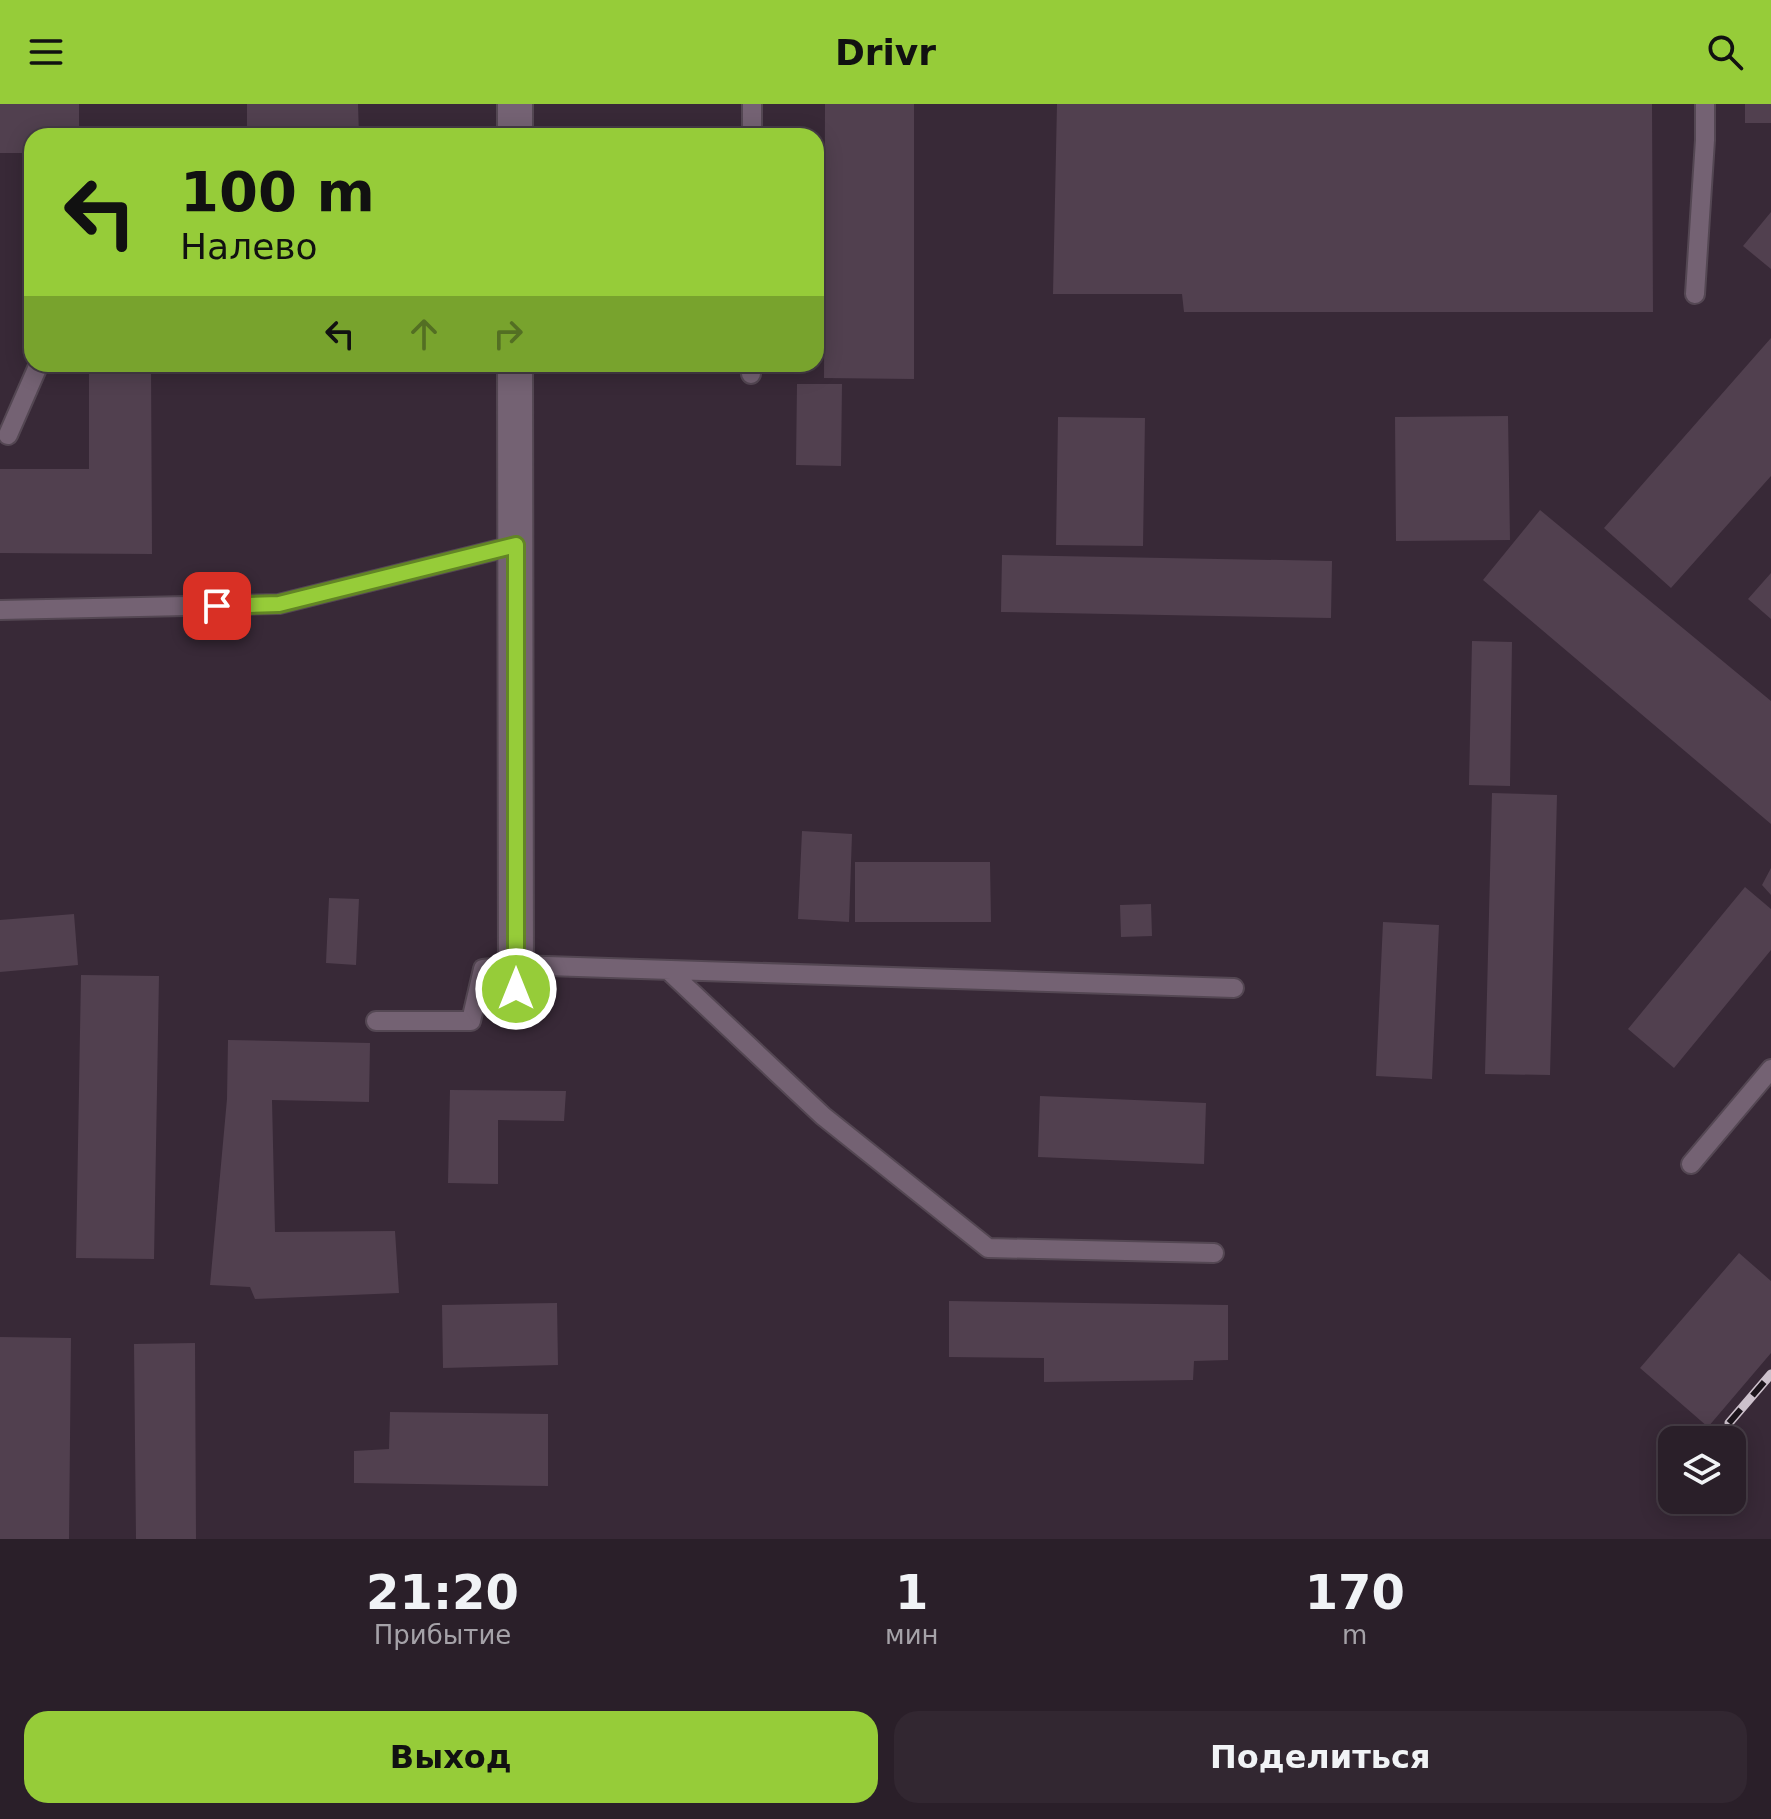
<!DOCTYPE html>
<html lang="ru">
<meta charset="utf-8">
<style>
:root{--surface:#2a1f29;--page:#322731;--text:#f1f3f6;--muted:#a5a2a8;--line:#463d46;--accent:#96cc39}
body{margin:0;font-family:"DejaVu Sans",sans-serif;background:var(--page);color:var(--text);height:100vh;display:flex;flex-direction:column;font-size:30px;white-space:nowrap}
*{box-sizing:border-box;margin:0}
p{font-size:26px;color:var(--muted)}
.icon{flex:none;width:44px;height:44px;fill:none;stroke:currentColor;stroke-width:2;stroke-linecap:round;stroke-linejoin:round}
.map{position:relative;height:1435px;overflow:hidden}
.drawer{display:flex;flex-direction:column;background:var(--surface);flex:1}
.drawer>*{flex:none}
.guide{position:absolute;left:24px;top:24px;width:800px;height:244px;border-radius:24px;box-shadow:0 4px 20px #0003,0 0 0 2px var(--line);background:#96cc39;color:#111;overflow:hidden}
.buttons{position:absolute;left:1658px;top:1322px;display:grid;gap:16px}
.buttons a{display:grid;place-items:center;width:88px;height:88px;border-radius:16px;background:var(--surface);box-shadow:0 4px 20px #0003,0 0 0 2px var(--line);font-size:40px}
.pin{position:absolute;display:grid;place-items:center;width:68px;height:68px;color:#fff;margin:-34px;border-radius:16px;box-shadow:0 4px 12px #0006}
.me{position:absolute;width:88px;margin:-44px;rotate:0deg;stroke-linejoin:round;filter:drop-shadow(0 0 6px #0008)}
.turn{display:flex;align-items:center;gap:28px;height:168px;padding:0 24px;font-size:36px}
.turn .icon{width:104px;height:104px;stroke-width:2.5}
.turn b{display:block;font-size:56px;line-height:68px}
.lanes{display:flex;align-items:center;height:76px;padding:0 24px;background:#0003;justify-content:center;gap:40px;direction:ltr}
.lanes .off{opacity:.35}
.eta{display:flex;justify-content:space-evenly;align-items:center;height:136px;text-align:center}
.eta b{font-size:48px;font-weight:600;line-height:56px}
.primary-button{display:flex;gap:16px;margin-top:auto;padding:16px 24px}
.primary-button a{flex:1;height:92px;border-radius:24px;background:var(--accent);color:#111;font-size:32px;font-weight:600;line-height:92px;text-align:center}
.primary-button a+a{background:var(--page);color:var(--text)}
header{display:flex;justify-content:space-between;align-items:center;height:104px;padding:0 24px;background:var(--accent);color:#111;font-size:36px;font-weight:600}
.map>svg:first-child{display:block}
.building{fill:#51404f}
.lines{fill:none;stroke-linecap:round;stroke-linejoin:round}
.lane-casing{stroke:#544753;stroke-width:22}
.street-casing{stroke:#544753;stroke-width:38}
.lane{stroke:#746273;stroke-width:18}
.street{stroke:#746273;stroke-width:34}
.rail-casing{stroke:#cdc1cc;stroke-width:9}
.rail{stroke:#1b141b;stroke-width:6;stroke-dasharray:18;stroke-linecap:butt}
.route-casing{stroke:#628525;stroke-width:20}
.route{stroke:#96cc39;stroke-width:14}
</style>
<header><svg class="icon" aria-label="menu" viewBox="0 0 24 24"><path d="M4 6h16M4 12h16M4 18h16"/></svg>Drivr<svg class="icon" aria-label="search" viewBox="0 0 24 24"><circle cx="10" cy="10" r="6"/><path d="M15 15l6 6"/></svg></header>
<div class="map">
<svg width="1771" height="1435" viewBox="0 0 1771 1435">
<rect width="100%" height="100%" fill="#382937"/>
<!-- building -->
<path class="building" d="M0,0H79V32H32V49H0Z
M247,0H358L359,32H247Z
M825,0H914V275L824,274Z
M1057,0H1652L1653,208H1184L1182,190H1053Z
M1745,0H1771V19H1745Z
M1771,108V165L1743,142Z
M1771,234V372L1671,484L1604,424Z
M89,260H151L152,450L0,449V365H89Z
M797,280H842L841,362L796,361Z
M1508,312L1510,436L1396,437L1395,313Z
M1058,313L1145,314L1143,442L1056,441Z
M1540,406L1771,597V720L1483,476Z
M1002,451L1332,457L1331,514L1001,508Z
M1771,469V515L1748,495Z
M1472,537L1512,538L1510,682L1469,681Z
M1492,689L1557,691L1550,971L1485,970Z
M802,727L852,730L849,818L798,815Z
M855,758H990L991,818H855Z
M1771,764V791L1762,781Z
M1745,783L1771,805V846L1674,964L1628,925Z
M329,794L359,795L356,861L326,859Z
M1151,800L1152,832L1121,833L1120,801Z
M74,810L78,861L0,868V816Z
M1383,818L1439,821L1432,975L1376,972Z
M81,871L159,872L154,1155L76,1154Z
M228,936L370,939L369,998L272,996L275,1128L395,1127L399,1189L255,1195L250,1183L210,1181L227,995Z
M450,986L566,987L564,1017L498,1016V1080L448,1079Z
M1040,992L1206,999L1204,1060L1038,1053Z
M1739,1149L1771,1177V1249L1708,1323L1640,1264Z
M949,1197L1228,1201V1256L1194,1257L1193,1276L1044,1278V1254L949,1253Z
M557,1199L558,1261L443,1264L442,1201Z
M0,1233L71,1234L69,1435H0Z
M195,1239L196,1435H136L134,1240Z
M390,1308L548,1310V1382L354,1379V1347L389,1345Z"/>
<g class="lines">
<defs>
<path id="lane" d="M752,32V0
M1695,190L1705,36V0
M751,270V260
M8,331L39,260
M0,506L279,500L516,441
M668,866L823,1012L988,1144L1214,1149
M376,917H471L483,865L516,861L1234,884
M1691,1060L1771,965"/>
<path id="street" d="M515,0V32
M515,260L516,885"/>
</defs>
<!-- lane casing -->
<use href="#lane" class="lane-casing"/>
<!-- street casing -->
<use href="#street" class="street-casing"/>
<!-- lane -->
<use href="#lane" class="lane"/>
<!-- street -->
<use href="#street" class="street"/>
<defs>
<path id="rail" d="M1729,1319L1771,1270"/>
</defs>
<!-- rail casing -->
<use href="#rail" class="rail-casing"/>
<!-- rail -->
<use href="#rail" class="rail"/>
</g>
<g class="lines">
<defs>
<path id="route" d="M217,502L279,500L516,441V885"/>
</defs>
<!-- route casing -->
<use href="#route" class="route-casing"/>
<!-- route -->
<use href="#route" class="route"/>
</g>
</svg>
<div class="buttons">
<a><svg class="icon" aria-label="layers" viewBox="0 0 24 24"><path d="M12 4l9 5-9 5-9-5zM3 14l9 5 9-5"/></svg></a>
</div>
<div class="pin" style="left:217px;top:502px;background:#d93025"><svg class="icon" aria-label="arrive" viewBox="0 0 24 24"><path d="M6 21V4h12l-3 4 3 4H6"/></svg></div>
<svg class="me" style="left:516px;top:885px" viewBox="-20 -20 40 40"><circle r="17" fill="#96cc39" stroke="#fff" stroke-width="3"/><path d="M0-11L8 9 0 5-8 9z" fill="#fff"/></svg>
<div class="guide">
<div class="turn"><svg class="icon" aria-label="left" viewBox="0 0 24 24"><path d="M17 20v-9H6M10 6l-5 5 5 5"/></svg><div><b>100 m</b>Налево</div></div>
<div class="lanes"><svg class="icon" aria-label="left" viewBox="0 0 24 24"><path d="M17 20v-9H6M10 6l-5 5 5 5"/></svg><svg class="icon off" aria-label="ahead" viewBox="0 0 24 24"><path d="M12 20V5M6 11l6-6 6 6"/></svg><svg class="icon off" aria-label="right" viewBox="0 0 24 24"><path d="M7 20v-9h11M14 6l5 5-5 5"/></svg></div>
</div>
</div>
<section class="drawer">
<div class="eta">
<div><b>21:20</b><p>Прибытие</p></div>
<div><b>1</b><p>мин</p></div>
<div><b>170</b><p>m</p></div>
</div>
<div class="primary-button"><a>Выход</a><a>Поделиться</a></div>
</section>
